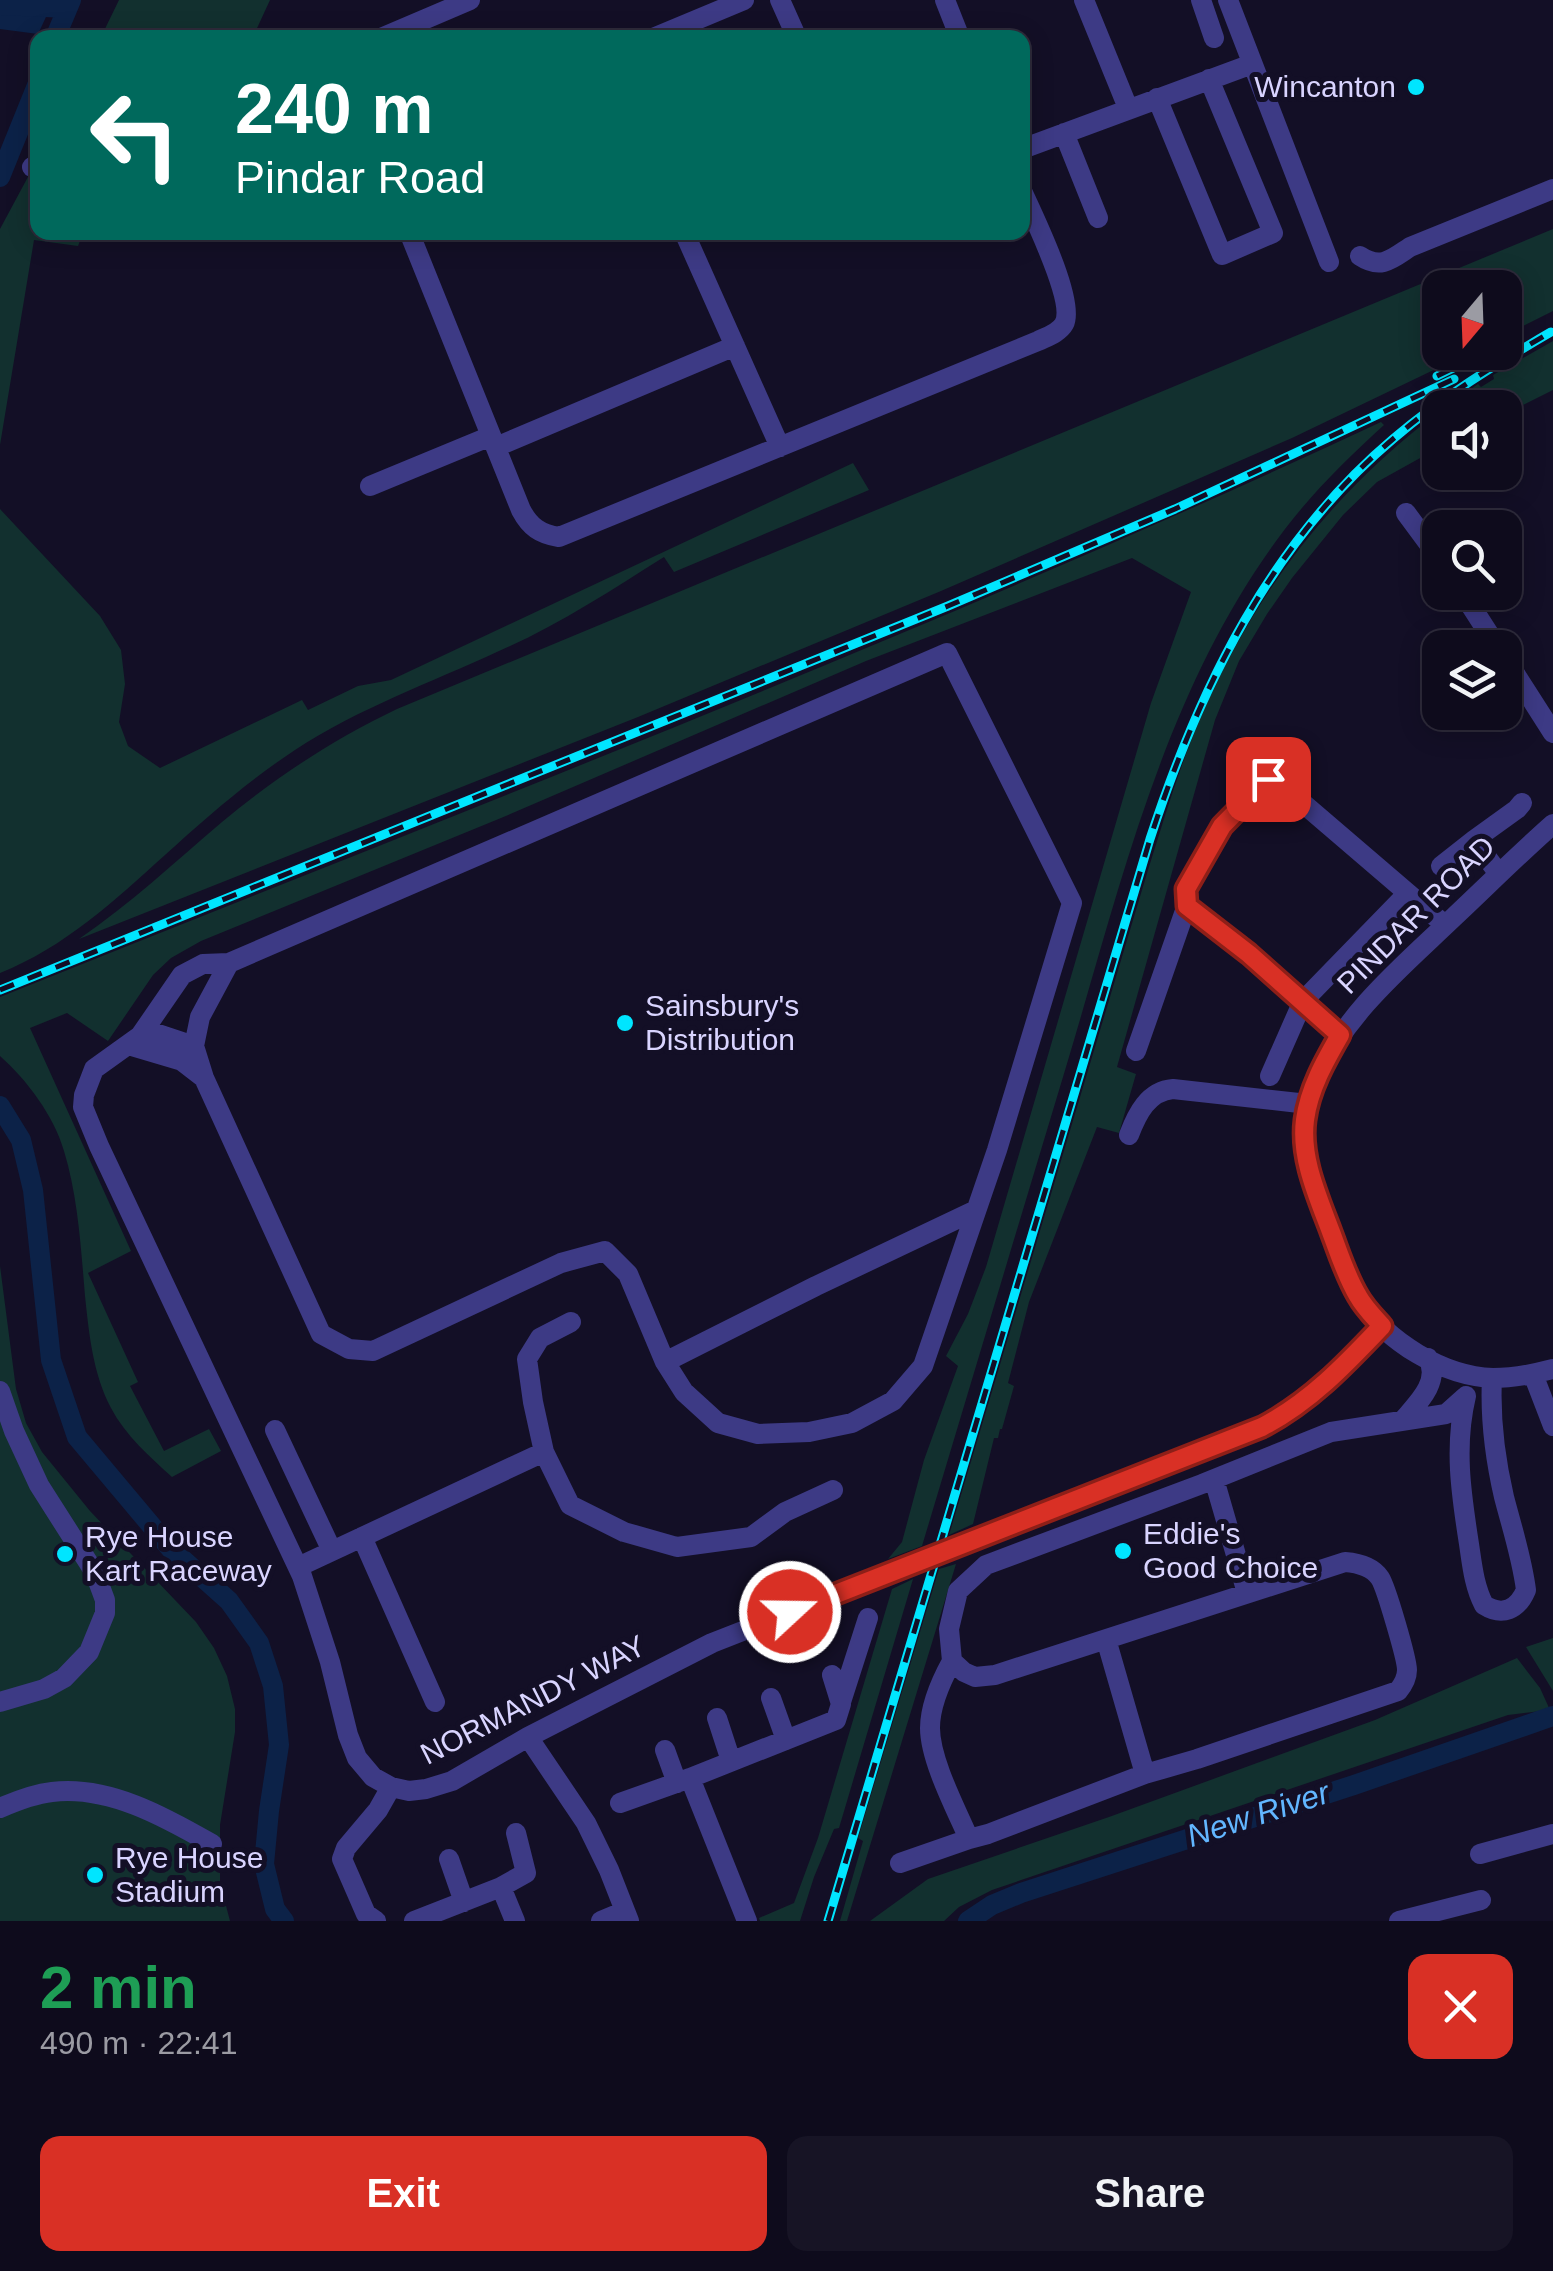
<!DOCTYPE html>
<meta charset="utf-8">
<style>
:root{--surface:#0e0b1c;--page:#171425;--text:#f1f3f6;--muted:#9b9ba3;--line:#2e2b3b;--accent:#d93025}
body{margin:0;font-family:Helvetica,sans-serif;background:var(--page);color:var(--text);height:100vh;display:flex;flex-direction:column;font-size:38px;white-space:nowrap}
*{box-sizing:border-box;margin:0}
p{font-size:32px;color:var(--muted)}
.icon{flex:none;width:55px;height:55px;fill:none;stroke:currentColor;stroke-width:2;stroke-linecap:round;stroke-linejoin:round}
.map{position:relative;height:1921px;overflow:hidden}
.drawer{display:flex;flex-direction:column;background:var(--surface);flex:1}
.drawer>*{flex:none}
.top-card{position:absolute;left:30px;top:30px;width:1000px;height:210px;border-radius:20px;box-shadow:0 5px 25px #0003,0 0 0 2px var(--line);background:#00695c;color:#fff;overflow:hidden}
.needle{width:65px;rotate:199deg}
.tools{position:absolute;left:1422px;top:270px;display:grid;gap:20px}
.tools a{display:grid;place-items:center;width:100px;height:100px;border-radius:20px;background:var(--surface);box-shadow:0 5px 25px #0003,0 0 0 2px var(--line);font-size:50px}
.pin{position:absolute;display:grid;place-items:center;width:85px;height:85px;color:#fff;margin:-42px;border-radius:20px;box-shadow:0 5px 15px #0006}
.me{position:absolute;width:110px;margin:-55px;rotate:69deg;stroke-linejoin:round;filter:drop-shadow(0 0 8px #0008)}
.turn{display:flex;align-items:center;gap:35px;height:210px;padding:0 40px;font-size:45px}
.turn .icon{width:130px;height:130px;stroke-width:2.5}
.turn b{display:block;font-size:70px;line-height:85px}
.round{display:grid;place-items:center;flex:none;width:105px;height:105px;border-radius:20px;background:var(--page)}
.summary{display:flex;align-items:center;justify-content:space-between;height:170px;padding:0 40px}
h1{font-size:60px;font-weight:800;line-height:75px;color:#1e9e55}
.action{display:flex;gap:20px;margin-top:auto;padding:20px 40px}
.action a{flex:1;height:115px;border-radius:20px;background:var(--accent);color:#fff;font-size:40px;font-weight:800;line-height:115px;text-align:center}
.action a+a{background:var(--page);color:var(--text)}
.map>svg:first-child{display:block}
.green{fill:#12302f}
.water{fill:#0c2248}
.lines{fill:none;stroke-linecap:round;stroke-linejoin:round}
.canal{stroke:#0c2248;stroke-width:20}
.minor{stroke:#3d3a85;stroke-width:20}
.rail-casing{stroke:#00e5ff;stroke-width:9}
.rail{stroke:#130f26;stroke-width:5;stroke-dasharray:15;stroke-linecap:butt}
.minor-bridge{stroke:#3d3a85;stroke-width:20}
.route-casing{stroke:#8d1f18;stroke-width:25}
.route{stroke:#d93025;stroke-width:18}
.poi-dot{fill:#00e5ff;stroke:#130f26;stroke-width:4}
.labels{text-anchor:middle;stroke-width:10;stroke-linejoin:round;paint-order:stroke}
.poi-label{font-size:30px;fill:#d9d4ff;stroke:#130f26;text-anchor:start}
.street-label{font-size:30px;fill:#d9d4ff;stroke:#130f26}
.water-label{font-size:32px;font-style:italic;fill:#62b6ff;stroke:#130f26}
</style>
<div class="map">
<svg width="1553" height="1921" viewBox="0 0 1553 1921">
<rect width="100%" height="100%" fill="#130f26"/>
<!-- green -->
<path class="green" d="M119,0H270L253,37H101Z
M29,175L37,179L38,232L83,233L78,246L34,240L0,445V229Z
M1553,229V311L1505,335V288H1440V352L1469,353L1292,438L941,591L638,717L79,939C130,904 175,862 222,822C276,777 334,739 397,709Z
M1553,341V390L1505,414V408L1445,407L1478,384L1481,387L1494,379L1493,375Z
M1440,411V447L1377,482L1343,515L1292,578L1267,614L1239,661L1215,720L1117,1067L1136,1074L1119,1133L1097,1127L1029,1302L1008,1383L1014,1386L1002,1429H1000L998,1438H994L973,1524L949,1535L1148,870C1165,816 1181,761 1204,710C1258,588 1334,491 1440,411Z
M1381,422L1384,425C1349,457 1314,491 1285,529C1165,687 1122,881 1066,1067C1018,1226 970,1386 922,1546L888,1559L902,1542L924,1460L958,1366L946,1356L968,1314L986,1267L1151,703L1191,592L1132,558L866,661L501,818L201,941L171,958L153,975L108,1041L67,1013L30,1028L131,1251L88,1273L138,1382L130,1386L164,1451L209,1429L221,1451L172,1477C150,1457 125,1435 111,1408C93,1374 89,1334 85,1296C81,1248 78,1197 64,1151C54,1116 27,1080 0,1056V997C463,811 929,633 1381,422Z
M853,463L869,490L674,572L664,557C610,591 557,626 499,651C430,683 359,708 295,750C248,781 207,817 165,855C114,901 65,947 0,973V509L100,616L121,650L125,684L119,722L128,746L160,768L302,700L308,710L358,686L391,680Z
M0,1266L16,1389L26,1423L42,1452L90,1511L196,1622L214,1648L227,1676L235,1709V1732L220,1825V1883L230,1921H0Z
M956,1564L847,1921H840L863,1841L858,1838L939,1569Z
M913,1579L839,1828L834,1829L814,1877L800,1921H760L759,1918L794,1903L818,1838L892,1589Z
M1553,1638V1691L1526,1647Z
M1517,1658L1540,1688L1550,1710L1508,1715L992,1890L959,1907L944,1921H870L928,1879L1109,1817L1375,1720Z"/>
<!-- water -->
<path class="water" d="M0,0H54L38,34L0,29Z"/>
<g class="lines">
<!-- canal -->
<path class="canal" d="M0,5L67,8
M55,38L71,0
M0,177L38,83
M0,1106L21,1140L33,1190L51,1360L77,1437L171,1549L229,1601L259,1643L273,1686L279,1745L269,1811L264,1864L275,1909L284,1921
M968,1921L992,1905L1021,1893L1354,1785L1553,1716"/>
<!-- minor -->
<path class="minor" d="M780,0L797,38
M945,0L960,38
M1084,0L1128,108
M1201,0L1214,38
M1228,0L1329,262
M381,38L470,0
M653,38L744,0
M1157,98L1222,255L1273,233L1209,79
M1064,133L1098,218
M1022,149L1252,64
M32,167L38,169
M409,232L521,510C530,527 540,534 559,537L1038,341C1046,337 1059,333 1064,324C1076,303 1033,215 1022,191
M684,232L780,447
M1360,256C1381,270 1392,259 1410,247L1553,189
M496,447L735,346
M370,486L491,436
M1406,513L1440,559
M1462,592L1498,648
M1505,658L1553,733
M1553,824C1519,854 1487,886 1454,917C1404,965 1345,1013 1317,1078C1295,1132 1308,1171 1328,1223C1338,1249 1346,1277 1360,1300C1387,1342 1443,1376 1493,1378C1513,1378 1534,1374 1553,1369
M1441,866L1474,840
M1499,874L1474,840L1517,809L1522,803
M146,1030L194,1046
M1340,1035L1249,954L1187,905L1186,889L1222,826L1268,779L1277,781L1445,925
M128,1045L182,1061L204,1078L321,1334L349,1349L373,1351L561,1263L605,1251L628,1274L665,1362L684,1392L718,1423L758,1434L809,1432L852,1423L893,1401L923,1366L997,1150L1072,903L947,653L229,963L203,964L182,975L140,1036L94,1069L84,1095L83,1107L99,1146L302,1576L330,1662L348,1735L357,1758L373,1777L391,1787L409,1791L426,1789L452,1781L528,1737L712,1643L883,1576
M1136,1051L1187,905
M1270,1076L1303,1001L1407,894
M204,1078L194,1046L200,1017L229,963
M1129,1135C1137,1114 1148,1091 1173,1089L1308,1104
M665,1362L816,1286L976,1210
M1533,1374L1553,1426
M0,1391L14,1431L39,1485L95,1573L105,1600V1613L89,1652L64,1678L44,1689L0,1702
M1466,1396C1454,1446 1461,1493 1469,1544C1472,1564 1474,1586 1484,1605C1503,1617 1518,1609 1526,1590C1522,1558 1512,1528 1504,1497C1495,1458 1490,1417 1492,1378
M1404,1419C1418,1403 1441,1381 1428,1358
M275,1430L332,1551
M544,1452L533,1402L527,1359L540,1338L571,1322
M1214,1479L1247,1593
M362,1537L435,1702
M956,1547L1262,1427C1310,1402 1345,1365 1381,1326
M298,1567L544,1452L570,1505L624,1532L677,1547L751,1537L785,1512L833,1490
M952,1661C941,1681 930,1705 930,1728C930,1760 956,1809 969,1839L988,1834L1145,1774L1106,1639
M771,1698L786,1740
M841,1702L868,1618
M717,1718L731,1761
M528,1737L586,1823L609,1870L629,1921
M665,1750L677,1783
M1145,1774L1197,1759L1398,1691C1403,1685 1407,1679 1407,1670C1407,1659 1386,1587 1380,1578C1372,1566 1358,1563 1345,1562L995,1675L975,1677L964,1672L952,1661L949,1629L958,1591L986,1565L1202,1484L1331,1432L1446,1414L1465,1397
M690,1778L747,1921
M620,1803L690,1778L836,1720L841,1704L832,1675
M0,1808C16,1801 34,1794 52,1792C108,1785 165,1817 212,1844
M1480,1854L1553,1834
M449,1859L464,1902
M900,1863L969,1839
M501,1887L526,1873L516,1833
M376,1921L366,1914L342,1859L346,1848L378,1810L391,1787
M414,1921L501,1887L515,1921
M601,1921L625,1911
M1399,1921L1481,1900"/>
<defs>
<path id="rail" d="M1437,376L1486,352
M0,990L948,606L1175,509L1454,379
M828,1921L1150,839C1199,689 1270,543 1393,439C1442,397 1496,364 1551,332"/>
</defs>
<!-- rail casing -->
<use href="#rail" class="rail-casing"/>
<!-- rail -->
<use href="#rail" class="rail"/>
<!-- minor-bridge -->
<path class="minor-bridge" d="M883,1576L956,1547"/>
</g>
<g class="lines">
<defs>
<path id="route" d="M790,1612L1262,1427C1310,1402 1345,1365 1382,1326C1373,1316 1364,1307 1358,1296C1346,1276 1339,1253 1331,1232C1318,1197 1300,1158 1305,1120C1309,1089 1325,1061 1340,1035L1249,954L1187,906L1186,889L1222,826L1268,779"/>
</defs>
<!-- route casing -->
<use href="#route" class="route-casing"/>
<!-- route -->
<use href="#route" class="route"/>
</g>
<!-- markers -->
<g class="poi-dot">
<circle cx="1416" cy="87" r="10"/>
<circle cx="625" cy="1023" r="10"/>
<circle cx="1123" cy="1551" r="10"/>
<circle cx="65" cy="1554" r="10"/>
<circle cx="95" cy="1875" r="10"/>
</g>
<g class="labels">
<!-- poi labels -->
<g class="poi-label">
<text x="1396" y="97" text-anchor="end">Wincanton</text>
<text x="645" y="1016">Sainsbury's<tspan x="645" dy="34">Distribution</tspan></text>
<text x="1143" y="1544">Eddie's<tspan x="1143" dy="34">Good Choice</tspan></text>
<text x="85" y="1547">Rye House<tspan x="85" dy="34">Kart Raceway</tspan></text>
<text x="115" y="1868">Rye House<tspan x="115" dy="34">Stadium</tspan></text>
</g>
<!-- street labels -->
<g class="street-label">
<text transform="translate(1416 915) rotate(-45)" y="10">PINDAR ROAD</text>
<text transform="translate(533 1700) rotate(-27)" y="10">NORMANDY WAY</text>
</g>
<!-- water labels -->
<g class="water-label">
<text transform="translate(1258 1814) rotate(-18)" y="11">New River</text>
</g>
</g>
</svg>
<div class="tools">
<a><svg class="needle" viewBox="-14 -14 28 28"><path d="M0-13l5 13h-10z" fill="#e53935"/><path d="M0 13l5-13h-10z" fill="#9b9ba3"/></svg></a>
<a><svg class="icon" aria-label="sound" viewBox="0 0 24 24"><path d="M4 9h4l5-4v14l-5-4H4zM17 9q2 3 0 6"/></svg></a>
<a><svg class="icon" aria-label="search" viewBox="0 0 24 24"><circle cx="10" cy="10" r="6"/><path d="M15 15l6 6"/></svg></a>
<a><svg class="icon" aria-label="layers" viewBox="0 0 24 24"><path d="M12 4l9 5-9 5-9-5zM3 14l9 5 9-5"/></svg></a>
</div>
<div class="pin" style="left:1268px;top:779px;background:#d93025"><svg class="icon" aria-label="arrive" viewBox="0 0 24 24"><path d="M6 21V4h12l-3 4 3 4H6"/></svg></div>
<svg class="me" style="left:790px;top:1612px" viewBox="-20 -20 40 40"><circle r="17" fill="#d93025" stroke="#fff" stroke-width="3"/><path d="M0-11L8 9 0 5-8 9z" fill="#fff"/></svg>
<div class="top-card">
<div class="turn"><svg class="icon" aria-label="left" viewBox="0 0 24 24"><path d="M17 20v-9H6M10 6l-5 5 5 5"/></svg><div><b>240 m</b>Pindar Road</div></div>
</div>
</div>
<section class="drawer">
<div class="summary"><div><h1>2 min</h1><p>490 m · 22:41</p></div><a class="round" style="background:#d93025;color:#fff"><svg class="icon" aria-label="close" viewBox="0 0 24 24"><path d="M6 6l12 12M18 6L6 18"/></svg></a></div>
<div class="action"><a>Exit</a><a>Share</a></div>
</section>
